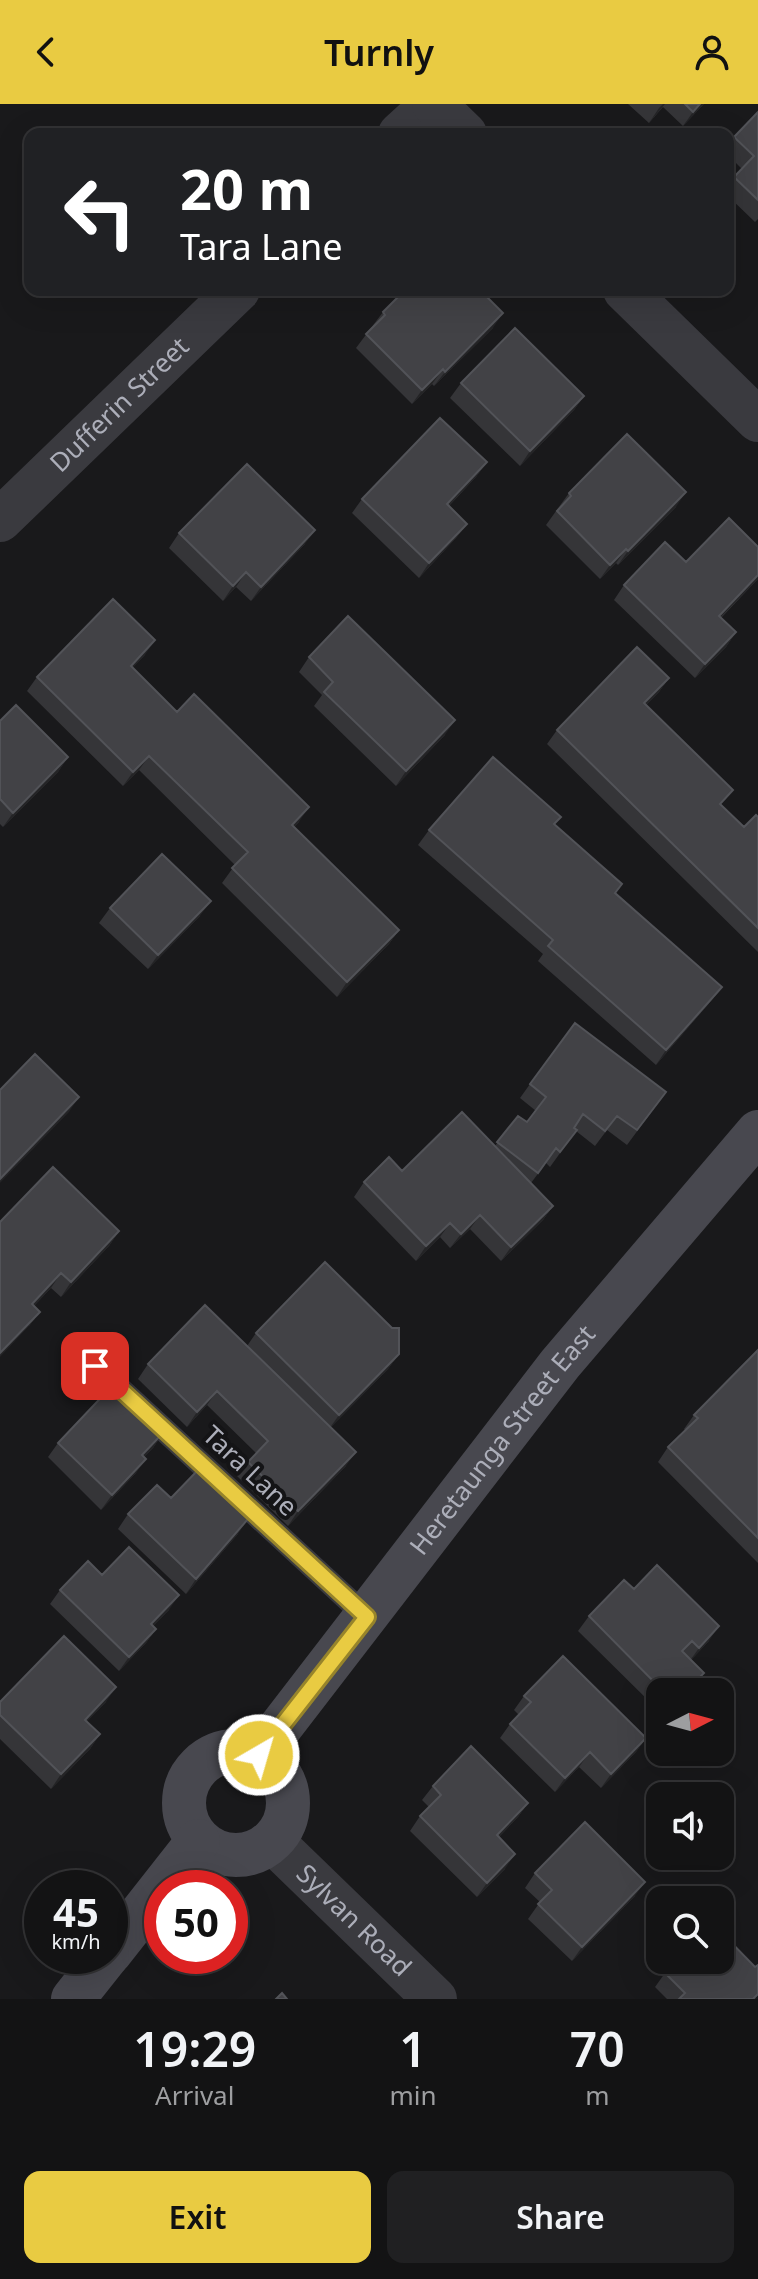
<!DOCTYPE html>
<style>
:root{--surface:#131314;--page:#202022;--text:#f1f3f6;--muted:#9d9ea0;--line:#323234;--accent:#e9cb42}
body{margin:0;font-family:"Noto Sans",sans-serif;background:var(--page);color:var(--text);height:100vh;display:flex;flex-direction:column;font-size:30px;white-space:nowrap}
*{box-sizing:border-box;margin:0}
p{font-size:26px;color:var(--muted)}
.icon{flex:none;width:44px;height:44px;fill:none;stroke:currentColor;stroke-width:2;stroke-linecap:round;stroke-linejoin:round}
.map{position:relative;height:1895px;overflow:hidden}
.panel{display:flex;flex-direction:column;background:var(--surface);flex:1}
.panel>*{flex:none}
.top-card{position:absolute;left:24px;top:24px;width:710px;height:168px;border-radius:16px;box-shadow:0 8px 32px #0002,0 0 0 2px var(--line);background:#202124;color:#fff;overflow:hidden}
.needle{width:52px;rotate:84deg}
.fabs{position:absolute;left:646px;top:1574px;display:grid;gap:16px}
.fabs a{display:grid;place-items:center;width:88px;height:88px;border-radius:16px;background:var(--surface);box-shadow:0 8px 32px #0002,0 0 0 2px var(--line);font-size:40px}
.speed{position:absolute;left:24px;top:1766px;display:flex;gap:16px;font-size:40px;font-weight:700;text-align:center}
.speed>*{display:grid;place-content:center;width:104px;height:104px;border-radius:50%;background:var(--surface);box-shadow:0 8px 32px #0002,0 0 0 2px var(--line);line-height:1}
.speed small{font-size:20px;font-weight:400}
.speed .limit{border:12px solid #d22;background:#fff;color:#111}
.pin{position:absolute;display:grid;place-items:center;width:68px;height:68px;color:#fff;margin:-34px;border-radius:16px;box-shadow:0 4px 12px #0006}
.me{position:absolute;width:88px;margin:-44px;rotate:38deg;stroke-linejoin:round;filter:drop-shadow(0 0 6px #0008)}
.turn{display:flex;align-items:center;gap:28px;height:168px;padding:0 24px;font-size:36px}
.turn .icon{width:104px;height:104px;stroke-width:2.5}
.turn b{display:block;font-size:56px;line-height:68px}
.eta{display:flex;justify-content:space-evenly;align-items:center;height:136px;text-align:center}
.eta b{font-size:48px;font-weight:600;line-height:56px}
.cta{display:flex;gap:16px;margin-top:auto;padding:16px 24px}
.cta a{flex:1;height:92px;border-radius:16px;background:var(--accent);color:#111;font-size:32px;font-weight:600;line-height:92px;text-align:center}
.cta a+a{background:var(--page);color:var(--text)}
header{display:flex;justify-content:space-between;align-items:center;height:104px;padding:0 24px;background:var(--accent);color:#111;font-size:36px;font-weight:600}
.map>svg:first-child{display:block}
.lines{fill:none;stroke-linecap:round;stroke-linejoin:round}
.service{stroke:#3a3a3f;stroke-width:24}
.minor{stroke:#3a3a3f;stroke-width:44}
.tertiary{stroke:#3a3a3f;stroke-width:44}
.secondary{stroke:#48484f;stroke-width:44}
.wall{fill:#353538}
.shaded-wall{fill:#242426}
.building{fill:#424246;stroke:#525358;stroke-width:2}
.route-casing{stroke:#97842b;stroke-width:20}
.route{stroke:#e9cb42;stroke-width:14}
.labels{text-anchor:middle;stroke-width:8;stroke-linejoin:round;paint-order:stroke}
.street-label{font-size:26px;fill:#acaeb9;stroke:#141416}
</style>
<header><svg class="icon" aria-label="back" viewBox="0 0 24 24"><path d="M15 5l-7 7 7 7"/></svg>Turnly<svg class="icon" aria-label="person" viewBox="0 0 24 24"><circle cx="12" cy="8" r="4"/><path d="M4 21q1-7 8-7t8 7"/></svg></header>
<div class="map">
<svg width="758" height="1895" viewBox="0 0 758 1895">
<rect width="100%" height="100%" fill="#19191b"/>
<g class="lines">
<!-- service -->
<path class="service" d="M95,1262L367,1513"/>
<!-- minor -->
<g class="minor">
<path d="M400,30L433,0"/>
<path id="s1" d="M0,416L238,186"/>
</g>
<!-- tertiary -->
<g class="tertiary">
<path d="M434,0L465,30"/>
<path d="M625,186L758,316"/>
<path id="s2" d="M272,1737L435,1895"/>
</g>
<!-- secondary -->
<g class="secondary">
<circle cx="236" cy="1699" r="52"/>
<path id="s3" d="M259,1651L560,1260L758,1028"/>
<path d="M110,1849L198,1737"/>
<path d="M73,1895L107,1852"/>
</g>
</g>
<!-- wall -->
<path class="wall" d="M628,0H704L683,22L663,3L649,19Z
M758,8V115L755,118L728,92V82L742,65L728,51V41L734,33Z
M383,208L493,224L434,282L432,280L412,300L356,244Z
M461,279L584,292L574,306L520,362L450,294Z
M487,358L476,373L449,402L467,420L456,434L419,474L352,409L362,395Z
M569,389L676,403L618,461L616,459L600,475L546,421Z
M179,429L305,440L251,497L236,483L223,497L169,444Z
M758,443V475L721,514L736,528L726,543L695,574L614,496L624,481L686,458Z
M145,551L132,564L177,608L299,718L294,723L399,826L389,840L337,893L222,779L235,761L139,666L123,682L27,587L37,573Z
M309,553L445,631L396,682L314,602L322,591L299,568Z
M669,574L659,588L646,601L722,702L744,723L758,713V848L547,640L557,626Z
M0,617L68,653L58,668L3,723L0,720Z
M555,721L622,780L616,789L722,883L711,897L656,961L538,857L543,850L418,741L429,726Z
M110,804L200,812L148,865L99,819Z
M530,980L666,988L627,1041L607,1026L595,1042L576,1027L550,1063L546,1059L531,1079L553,1102L543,1116L501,1157L470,1125L450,1144L440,1133L416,1157L354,1093L364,1078L495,1042L518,1012L527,1018L536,1007L520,994Z
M0,1118L119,1127L109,1142L61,1193L51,1184L34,1202L40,1208L29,1222Z
M256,1229L399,1250L388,1265L331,1323L346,1362L288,1422L237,1372L248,1358L256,1349L207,1301L187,1323L138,1275L148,1260L247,1242Z
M758,1246V1459L658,1358L668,1343L685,1326L684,1325L694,1311Z
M163,1329L153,1344L144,1353L136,1369L101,1406L48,1353L58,1339Z
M128,1410L238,1430L186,1490L118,1425Z
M102,1471L169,1506L153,1522L156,1525L146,1539L119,1567L50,1500L60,1486Z
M634,1485L709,1537L691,1556L694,1583L689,1588H660V1608L578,1527L589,1512Z
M524,1592L646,1634L636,1648L601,1684L579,1663L555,1688L500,1634L510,1620L519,1611L514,1606Z
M0,1598H106L87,1617L100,1630L90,1645L51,1685L0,1635Z
M433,1682L528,1699L518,1713L499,1733L505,1765L477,1793L410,1727L420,1712L429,1703L422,1696Z
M535,1769L635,1792L572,1857L528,1815L540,1798L525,1784Z
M665,1869L757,1895H667L655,1883Z"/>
<!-- shaded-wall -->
<path class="shaded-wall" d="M663,0H665L649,19L659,4Z
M700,0H704L683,22L693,8Z
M503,209L493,224L434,282L445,268Z
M443,265L432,280L412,300L422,286Z
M584,292L574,306L520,362L530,347Z
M487,358L476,373L437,414L447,400Z
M686,388L676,403L618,461L628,447Z
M467,420L456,434L419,474L429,459Z
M315,426L305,440L251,497L261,483Z
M626,445L616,459L600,475L610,461Z
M246,468L236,483L223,497L233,482Z
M758,471V475L708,526L719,512Z
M736,528L726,543L695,574L705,560Z
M155,536L145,551L120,577L131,562Z
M669,574L659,588L634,613L644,599Z
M455,616L445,631L396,682L406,667Z
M149,652L139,666L123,682L133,668Z
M68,653L58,668L3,723L13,709Z
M309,703L299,718L282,735L292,721Z
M211,797L200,812L148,865L158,851Z
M399,826L389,840L337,893L347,878Z
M722,883L711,897L656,961L666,946Z
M79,993L69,1008L0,1079V1075Z
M553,1102L543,1116L501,1157L511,1143Z
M480,1111L470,1125L450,1144L461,1130Z
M450,1119L440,1133L416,1157L426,1142Z
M119,1127L109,1142L61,1193L71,1178Z
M61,1169L51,1184L22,1214L32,1200Z
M40,1208L29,1222L0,1253V1249Z
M399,1250L388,1265L329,1325L339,1311Z
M217,1287L207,1301L187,1323L197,1308Z
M163,1329L153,1344L132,1366L142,1351Z
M356,1348L346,1362L288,1422L298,1407Z
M146,1355L136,1369L101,1406L112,1391Z
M248,1415L238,1430L186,1490L196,1475Z
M179,1491L169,1506L141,1535L151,1520Z
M719,1522L709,1537L689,1558L699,1544Z
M156,1525L146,1539L119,1567L129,1553Z
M704,1569L694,1583L689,1588H685Z
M116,1583L106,1598L75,1630L85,1616Z
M100,1630L90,1645L51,1685L61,1670Z
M646,1634L636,1648L601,1684L611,1670Z
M590,1648L579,1663L555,1688L565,1674Z
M528,1699L518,1713L486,1746L497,1731Z
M515,1750L505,1765L477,1793L487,1779Z
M645,1778L635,1792L572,1857L582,1843Z"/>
<!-- building -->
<path class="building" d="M685,0H700L693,8Z
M758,8V96L734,73L754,52L734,33Z
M405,186H480L503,209L445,268L443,265L422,286L366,230L385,211L383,208Z
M515,224L584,292L530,347L461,279Z
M440,314L487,358L447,400L467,420L429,459L362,395Z
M627,330L686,388L628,447L626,445L610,461L557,407L571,392L569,389Z
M247,360L315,426L261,483L246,468L233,482L179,429Z
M729,414L758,443V471L719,512L736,528L705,560L624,481L665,438L686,458Z
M113,495L155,536L131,562L177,608L194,590L309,703L292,721L399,826L347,878L232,764L248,748L149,652L133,668L37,573Z
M348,512L455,616L406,667L324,588L333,578L309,553Z
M637,543L669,574L644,599L733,686L720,700L744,723L756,711L758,713V824L557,626Z
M16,601L68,653L13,709L0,695V617Z
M493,653L561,713L554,720L622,780L615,789L722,883L666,946L548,842L553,836L429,726Z
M162,750L211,797L158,851L110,804Z
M575,919L666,988L637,1026L617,1012L605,1027L583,1010L574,1024L577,1026L560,1048L556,1044L538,1069L497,1038L518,1012L527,1018L546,993L530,980Z
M35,950L79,993L0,1075V986Z
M462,1008L553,1102L511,1143L480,1111L461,1130L450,1119L426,1142L364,1078L389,1053L402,1067Z
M53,1063L119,1127L71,1178L61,1169L32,1200L40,1208L0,1249V1118Z
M325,1158L392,1224H399V1250L339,1311L256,1229Z
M205,1201L356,1348L298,1407L248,1358L268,1337L217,1287L197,1308L148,1260Z
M758,1246V1434L668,1343L698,1314L694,1311Z
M113,1281L163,1329L142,1351L146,1355L112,1391L58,1339Z
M198,1366L248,1415L196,1475L128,1410L157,1381L171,1394Z
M129,1443L179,1491L151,1520L156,1525L129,1553L60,1486L88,1457L102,1471Z
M657,1461L719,1522L699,1544L692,1537L682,1547L704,1569L685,1588H664L589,1512L624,1476L634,1485Z
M64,1532L116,1583L85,1616L100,1630L61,1670L0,1611V1598Z
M563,1552L646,1634L611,1670L590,1648L565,1674L510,1620L531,1598L524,1592Z
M471,1642L528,1699L497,1731L515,1750L487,1779L420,1712L441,1691L433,1682Z
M585,1718L645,1778L582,1843L538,1800L552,1786L535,1769Z
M720,1827L755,1863L758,1861V1890L753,1895H679L685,1889L665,1869L678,1856H720Z
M282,1889L287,1895H276Z"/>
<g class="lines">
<defs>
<path id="route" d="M95,1262L367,1513L259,1651"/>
</defs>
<!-- route casing -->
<use href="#route" class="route-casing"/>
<!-- route -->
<use href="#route" class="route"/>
</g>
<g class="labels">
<!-- street labels -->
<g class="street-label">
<text dy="9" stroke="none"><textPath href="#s1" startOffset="166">Dufferin Street</textPath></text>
<text dy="9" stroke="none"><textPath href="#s3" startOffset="398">Heretaunga Street East</textPath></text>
<text transform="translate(250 1367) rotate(43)" y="9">Tara Lane</text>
<text dy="9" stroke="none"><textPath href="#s2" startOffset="114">Sylvan Road</textPath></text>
</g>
</g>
</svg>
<div class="fabs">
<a><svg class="needle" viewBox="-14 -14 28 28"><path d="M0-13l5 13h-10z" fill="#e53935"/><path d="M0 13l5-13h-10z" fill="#9d9ea0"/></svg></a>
<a><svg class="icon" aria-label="sound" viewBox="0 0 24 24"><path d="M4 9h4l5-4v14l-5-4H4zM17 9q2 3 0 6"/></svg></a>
<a><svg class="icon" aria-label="search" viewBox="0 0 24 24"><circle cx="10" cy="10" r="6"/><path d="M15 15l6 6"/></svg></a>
</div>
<div class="speed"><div>45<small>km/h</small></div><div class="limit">50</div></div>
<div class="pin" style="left:95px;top:1262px;background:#d93025"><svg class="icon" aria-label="arrive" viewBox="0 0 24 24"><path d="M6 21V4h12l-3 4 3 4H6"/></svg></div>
<svg class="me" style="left:259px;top:1651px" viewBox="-20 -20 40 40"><circle r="17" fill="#e9cb42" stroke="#fff" stroke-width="3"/><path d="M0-11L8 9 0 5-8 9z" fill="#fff"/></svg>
<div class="top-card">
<div class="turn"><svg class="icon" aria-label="left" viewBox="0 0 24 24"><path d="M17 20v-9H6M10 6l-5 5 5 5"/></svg><div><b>20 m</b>Tara Lane</div></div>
</div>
</div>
<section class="panel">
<div class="eta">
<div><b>19:29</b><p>Arrival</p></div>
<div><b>1</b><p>min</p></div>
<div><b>70</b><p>m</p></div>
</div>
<div class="cta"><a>Exit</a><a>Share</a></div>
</section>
